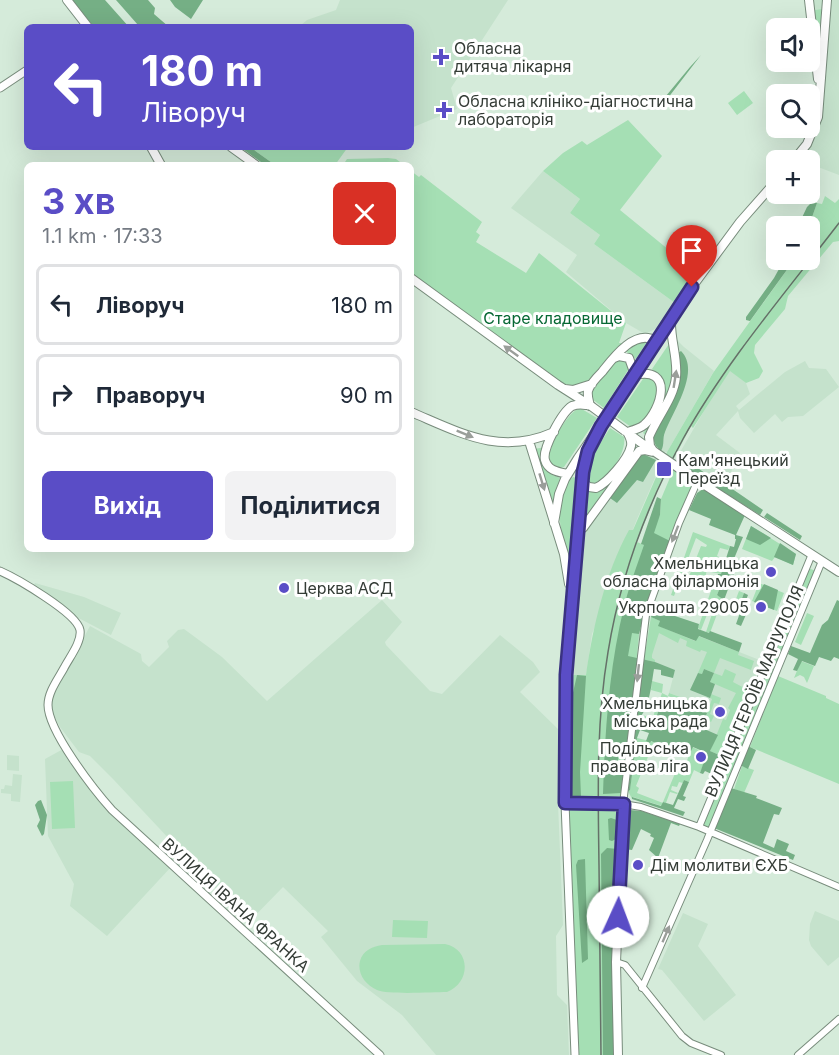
<!DOCTYPE html>
<html lang="uk">
<meta charset="utf-8">
<style>
:root{--surface:#fff;--page:#f2f2f3;--text:#1f2937;--muted:#747a83;--line:#e0e1e3;--accent:#5a4dc6}
body{margin:0;font-family:Inter,sans-serif;background:var(--page);color:var(--text);height:100vh;display:flex;flex-direction:column;font-size:22px;white-space:nowrap}
*{box-sizing:border-box;margin:0}
p{font-size:20px;color:var(--muted)}
.icon{flex:none;width:33px;height:33px;fill:none;stroke:currentColor;stroke-width:2;stroke-linecap:round;stroke-linejoin:round}
.map{position:relative;flex:1;overflow:hidden}
.sheet{position:absolute;left:24px;top:162px;width:390px;height:390px;display:flex;flex-direction:column;background:var(--surface);border-radius:9px;box-shadow:0 6px 24px #0002}
.sheet>*{flex:none}
.top-card{position:absolute;left:24px;top:24px;width:390px;height:126px;border-radius:9px;box-shadow:0 6px 24px #0002;background:#5a4dc6;color:#fff;overflow:hidden}
.controls{position:absolute;left:766px;top:18px;display:grid;gap:12px}
.controls a{display:grid;place-items:center;width:54px;height:54px;border-radius:9px;background:var(--surface);box-shadow:0 6px 24px #0002;font-size:30px}
.pin{position:absolute;display:grid;place-items:center;width:51px;height:51px;color:#fff;margin:-62px -26px;border-radius:50% 50% 50% 0;rotate:-45deg;box-shadow:0 0 6px #0007}
.pin .icon{rotate:45deg}
.me{position:absolute;width:66px;margin:-33px;rotate:2deg;stroke-linejoin:round;filter:drop-shadow(0 0 4px #0008)}
.turn{display:flex;align-items:center;gap:21px;height:126px;padding:0 18px;font-size:27px}
.turn .icon{width:78px;height:78px;stroke-width:2.5}
.turn b{display:block;font-size:42px;line-height:51px}
.round{display:grid;place-items:center;flex:none;width:63px;height:63px;border-radius:9px;background:var(--page)}
.headline{display:flex;align-items:center;justify-content:space-between;height:102px;padding:0 18px}
h1{font-size:36px;font-weight:700;line-height:45px;color:var(--accent)}
.primary-button{display:flex;gap:12px;margin-top:auto;padding:12px 18px}
.primary-button a{flex:1;height:69px;border-radius:9px;background:var(--accent);color:#fff;font-size:24px;font-weight:700;line-height:69px;text-align:center}
.primary-button a+a{background:var(--page);color:var(--text)}
ul{padding:0;list-style:none}
li{display:flex;align-items:center;gap:18px;height:81px;margin:0 12px 9px;padding:0 6px;border:3px solid var(--line);border-radius:9px}
li div{flex:1}
li b{display:block;font-size:22px}
li em{font-style:normal}
.map>svg:first-child{display:block}
.built{fill:#c5e2cc}
.green{fill:#a5dfb4}
.forest{fill:#75af85}
.lines{fill:none;stroke-linecap:round;stroke-linejoin:round}
.tertiary-casing{stroke:#788c7c;stroke-width:8}
.secondary-casing{stroke:#788c7c;stroke-width:9}
.primary-casing{stroke:#788c7c;stroke-width:10}
.tertiary{stroke:#fff;stroke-width:6}
.secondary{stroke:#fff;stroke-width:7}
.primary{stroke:#fff;stroke-width:8}
.rail{stroke:#657168;stroke-width:1.5}
.primary-bridge-casing{stroke:#788c7c;stroke-width:10;stroke-linecap:butt}
.primary-bridge{stroke:#fff;stroke-width:8}
.oneway{fill:#9a9e9a}
.route-casing{stroke:#3a3281;stroke-width:15}
.route{stroke:#5a4dc6;stroke-width:10}
.poi-dot{fill:#5a4dc6;stroke:#fff;stroke-width:2}
.labels{text-anchor:middle;stroke-width:6;stroke-linejoin:round;paint-order:stroke}
.poi-label{font-size:16px;fill:#343c36;stroke:#fff;text-anchor:start}
.park-label{font-size:16px;fill:#076834;stroke:#fff}
.street-label{font-size:16px;fill:#343c36;stroke:#fff}
</style>
<div class="map">
<svg width="839" height="1055" viewBox="0 0 839 1055">
<rect width="100%" height="100%" fill="#d5ebda"/>
<!-- built -->
<path class="built" d="M340,0H508L451,88L457,109L411,128V27H299L307,20L336,10Z
M811,0H839V175L810,164V160L801,159L810,146L820,117Z
M543,171L580,199L570,213L600,235L594,244L675,303L657,328L645,334L626,323L566,272L577,255L511,208Z
M673,336L684,347L714,371L667,452H655L658,471L637,519L592,634L586,676L570,675L580,543L582,533L651,437L675,388Z
M805,361L809,368L826,369L839,387L803,416L788,417L782,422L775,414L754,433L740,418L738,411L716,435L740,453L732,469L728,486H724L679,454L704,411L730,370L746,383L750,394L736,406L739,410L785,372Z
M35,583L84,597L121,613L111,635L69,613L32,589Z
M382,600L402,622L385,642L386,645L430,691L442,694L500,635L533,662L540,672L520,692L558,729V803L563,925L556,936L557,995L567,1005L569,1055H436L402,1015L357,981L321,937L328,931L283,887L248,923L113,779L90,756L79,752L60,727L52,712V698L90,626L141,654L142,661L149,667L169,647L167,641L178,630L184,629L222,657L267,701Z
M651,617L762,661L724,757L688,742L700,711L684,705L686,699L669,693L675,670L644,660Z
M65,748L96,795L171,867L107,936L70,906L74,884L48,836L45,759Z
M7,755L19,756V771L7,770Z
M13,774L22,775L20,802L11,801V794L1,793V789H4L5,785L12,786Z
M815,911L839,921V957L828,966L811,946L809,940L810,924Z
M683,913L708,924L698,946L736,995L704,1021L662,970L658,969Z"/>
<!-- green -->
<path class="green" d="M827,3L820,101L810,11L822,9Z
M744,91L753,103L737,115L728,103Z
M628,120L662,156L620,210L696,272L675,303L594,244L600,235L570,213L580,199L543,171L563,153L582,141L587,145Z
M250,147H348L335,165H275Z
M388,158L396,159L404,165H343L347,159Z
M411,171L419,177L421,175L482,222L476,232L480,235L476,242L526,273L539,253L626,323L619,343H622C607,360 588,396 561,382L411,273Z
M825,196L835,203L839,199V241L833,242L788,296L785,309L755,345L754,353L763,371L759,378L746,383L730,371L693,428L691,426L659,487L637,542L644,545L660,515L661,499L674,468L691,480L694,485L670,541L640,625L625,776L621,796L600,798V809H614L619,817L615,1055H576L567,805H581L580,798L573,797L571,794V758L568,750L570,675H586C593,626 605,574 629,530H633L667,452L713,373L794,260H810L809,226L817,203L822,204Z
M642,341L647,342L636,359L624,350Z
M669,344C683,376 661,407 647,436L643,433C653,421 669,399 664,384C661,378 656,374 652,369Z
M618,359H627L630,367L604,408L592,399L591,393L613,362Z
M645,376L650,377C651,377 656,383 657,384C664,400 645,422 631,427L617,417Z
M580,408L597,418L564,467L557,469C554,467 551,465 550,462C545,450 568,411 580,408Z
M610,428L624,437C627,453 607,482 591,484L586,479L591,457Z
M546,447L543,466L553,475L560,478L552,505L534,449Z
M634,449L636,450L584,521L582,520L584,490L596,491Z
M573,477L577,478L579,485L572,561L568,560C562,538 550,494 573,477Z
M751,526L796,554L793,565L775,557L772,561L742,549Z
M693,532L730,546L728,550L720,548L717,556L725,560L721,574L711,572V570L707,569L705,579L700,578L698,583L688,579L701,546L706,547L707,545L696,538L674,596L671,595Z
M808,568L816,571L710,828L701,824Z
M759,583L784,593L777,611L752,601Z
M712,588L719,590L717,595L734,604L739,591L744,593L738,609L733,607L731,610L720,606L710,633L706,632L714,608L710,607L701,630L698,628Z
M807,613L814,616L801,645L795,642Z
M651,617L660,621L659,626L695,641L698,636L739,652L738,655L754,661L751,670L720,658L714,673L722,676L725,669L736,674L733,682L750,691L724,757L710,751L723,719L726,720L730,710L728,708L736,693L710,682L714,673L704,669L702,674L698,673L707,652L701,650L700,652L686,646L687,641L680,638L678,643L659,633L652,655V658L655,660V662L644,660Z
M801,661L814,666L807,683L804,677L800,675L794,678Z
M778,676L826,696V698L839,704V784L750,747Z
M652,681L663,684L662,693L668,696L669,693L686,699L683,707L676,705L678,700L668,696L663,707L660,706L653,727L638,720L642,715L653,718L657,702H659L662,693L651,690Z
M711,694L721,698L719,704L714,703L710,714L714,716L711,722L705,719L712,699L710,698Z
M637,738L654,742L636,786L639,788L637,793L663,803L662,806L633,797L632,799L628,791L630,789Z
M692,747L708,754L700,773L694,770L689,782L684,780L683,783L679,782L677,787L672,786L671,790L678,793L677,794L670,792L666,803L663,802L679,764L685,766Z
M742,766L754,770L744,793L734,789Z
M73,781L75,828L52,829L50,782Z
M393,920L428,921L427,938L392,937Z
M382,945L445,944C471,949 471,983 447,992C433,992 389,995 377,990C365,985 357,973 360,961C363,950 372,947 382,945Z"/>
<!-- forest -->
<path class="forest" d="M72,0H105L129,27H94Z
M116,0H148L155,8L154,14L169,27H136L138,25Z
M170,0H203L191,19L175,7Z
M701,55L661,107L656,108L690,67Z
M240,147H250L275,165H265Z
M812,202L817,203L809,226H798L807,207Z
M784,260H794L750,321L746,320V317L774,278Z
M681,351C701,371 673,411 665,432C662,439 665,444 661,451L656,446L653,439L655,432L673,395L678,353Z
M643,454L656,460L643,482L637,480L617,503L610,498L637,459Z
M689,462L724,486H728L763,510L760,515L685,468Z
M703,489L745,515L736,535L743,537L731,566L736,568L724,600L717,595L719,590L704,585L706,579L715,582L718,574H721L730,546L734,547L736,539H735V535L709,525L711,519L689,510L697,493Z
M657,497L661,499L660,515L654,533L670,541L647,604L639,634L632,633L628,656L655,662L675,670L673,678L661,675V670L654,669C651,686 650,707 638,720L653,727L660,706H663L666,701L683,707L684,705L707,713L702,728L718,735L710,751L724,757L716,776L705,771L703,774L700,773L707,753L693,747L691,751L676,745L672,750L651,741L650,743L646,741L649,733L640,730L637,738L630,790L628,791L634,746L628,745L619,750L617,771L625,776L621,793L603,794C605,731 609,668 624,607C629,586 637,566 644,545L641,544Z
M767,513L802,536L800,540L764,517Z
M751,526L771,538L760,545L746,539Z
M780,543L796,554L793,565L774,557Z
M764,584L778,590L774,610L754,602Z
M744,593L748,595L743,608L748,610L741,626L736,624L741,610L738,609Z
M837,600L839,601V659L834,657L831,661L819,657L815,666L802,661L797,671L793,670L798,659L788,654L791,646L810,653L822,625L828,620Z
M657,610L699,624L698,629L709,633L710,631L742,643L739,652L699,636L696,641L658,626L660,621L651,617L653,611Z
M704,669L714,673L710,682L715,684L710,698L690,690L698,673L702,674Z
M577,675L586,676L580,772L581,797H573L571,794L572,697Z
M748,746L756,750L748,769L740,765Z
M684,780L689,782L683,796L686,797L684,801L678,799L674,808L685,812L683,816L632,799V797L661,806L663,802L673,805Z
M731,788L757,796L756,798L782,808L779,815L774,814L763,843L774,848L777,839L789,844L786,851L795,855L793,860L714,828Z
M41,800L47,815L44,834L42,836L37,826L40,820L35,805L38,801Z
M630,810L642,811L680,824L679,826L671,823L658,858L649,850L654,838L650,836L651,834L641,829L632,850L624,849L625,817Z
M611,818L617,820L616,839L612,841L609,840L608,819Z
M607,848L618,849L615,1055H603L601,854Z
M585,859L588,959L582,963L576,865L578,860Z"/>
<g class="lines">
<defs>
<path id="tertiary" d="M698,480L679,523L646,615L623,804L641,807L699,827L839,887
M699,827L812,554
M616,962L625,965L682,1036L691,1043L721,1055
M642,988L707,840L822,561
M798,1055L839,1019"/>
<path id="secondary" d="M0,88L27,70
M0,571C16,578 77,613 80,630C82,642 69,658 64,668C58,679 48,692 48,705C48,731 94,790 112,810L380,1055
M565,803L575,1055"/>
<path id="primary" d="M67,0L88,27
M809,0L818,79
M151,147L161,165
M231,147L256,165
M794,160L807,144L818,117L827,0
M411,278L558,385L591,406
M614,358L619,356L629,358L635,375
M565,389L573,390L592,384
M590,406C589,401 587,396 588,391C590,384 597,377 602,372C613,358 635,328 656,341
M411,412C461,433 500,456 554,432
M627,432C634,430 639,429 644,425C662,409 674,366 635,375
M629,434L651,450
M529,441L564,554L569,584
M654,452L650,446L649,437C657,417 674,398 676,377C678,358 670,339 671,320
M680,469L839,572
M568,474C559,472 548,471 545,460C542,449 562,412 572,406C577,404 581,404 586,405
M582,482L589,487L596,488C607,483 628,460 631,446C632,441 630,437 627,432
M554,523L559,494L565,479L578,458L635,375L692,287L740,222L777,180
M577,529L583,528L639,451L645,450L654,452
M577,803H565V697L571,599L583,472L591,446
M607,804H623L616,962L618,1055"/>
</defs>
<!-- tertiary casing -->
<use href="#tertiary" class="tertiary-casing"/>
<!-- secondary casing -->
<use href="#secondary" class="secondary-casing"/>
<!-- primary casing -->
<use href="#primary" class="primary-casing"/>
<!-- tertiary -->
<use href="#tertiary" class="tertiary"/>
<!-- secondary -->
<use href="#secondary" class="secondary"/>
<!-- primary -->
<use href="#primary" class="primary"/>
<!-- rail -->
<path class="rail" d="M601,1055C600,992 600,928 599,865C598,793 596,723 608,652C620,578 647,505 683,439C725,363 786,292 839,223"/>
<defs>
<path id="primary-bridge" d="M591,406L625,431
M655,452L680,469
M577,803L607,804"/>
</defs>
<!-- primary-bridge casing -->
<use href="#primary-bridge" class="primary-bridge-casing"/>
<!-- primary-bridge -->
<use href="#primary-bridge" class="primary-bridge"/>
</g>
<!-- one-way arrows -->
<defs><path id="oneway-solid" d="M-6-.8H1V-3.2L6.5 0L1 3.2V.8H-6Z" transform="scale(1.5)"/></defs>
<g class="oneway">
<use href="#oneway-solid" transform="translate(511 351) rotate(-144)"/>
<use href="#oneway-solid" transform="translate(675 379) rotate(-81)"/>
<use href="#oneway-solid" transform="translate(465 434) rotate(22)"/>
<use href="#oneway-solid" transform="translate(542 482) rotate(73)"/>
<use href="#oneway-solid" transform="translate(675 534) rotate(111)"/>
<use href="#oneway-solid" transform="translate(638 673) rotate(96)"/>
<use href="#oneway-solid" transform="translate(666 934) rotate(-67)"/>
</g>
<g class="lines">
<defs>
<path id="route" d="M618,917L624,804L565,803L566,675L583,472L588,451L601,426L692,287"/>
</defs>
<!-- route casing -->
<use href="#route" class="route-casing"/>
<!-- route -->
<use href="#route" class="route"/>
</g>
<!-- markers -->
<g class="poi-dot">
<path d="M438 48h6v6h6v6h-6v6h-6v-6h-6v-6h6z"/>
<path d="M441 101h6v6h6v6h-6v6h-6v-6h-6v-6h6z"/>
<rect x="656" y="461" width="16" height="16" rx="3"/>
<circle cx="771" cy="572" r="6"/>
<circle cx="284" cy="588" r="6"/>
<circle cx="761" cy="607" r="6"/>
<circle cx="720" cy="712" r="6"/>
<circle cx="701" cy="757" r="6"/>
<circle cx="638" cy="865" r="6"/>
</g>
<g class="labels">
<!-- poi labels -->
<g class="poi-label">
<text x="454" y="54">Обласна<tspan x="454" dy="18">дитяча лікарня</tspan></text>
<text x="458" y="107">Обласна клініко-діагностична<tspan x="458" dy="18">лабораторія</tspan></text>
<text x="678" y="466">Кам'янецький<tspan x="678" dy="18">Переїзд</tspan></text>
<text x="759" y="569" text-anchor="end">Хмельницька<tspan x="759" dy="18">обласна філармонія</tspan></text>
<text x="296" y="594">Церква АСД</text>
<text x="749" y="613" text-anchor="end">Укрпошта 29005</text>
<text x="708" y="709" text-anchor="end">Хмельницька<tspan x="708" dy="18">міська рада</tspan></text>
<text x="689" y="754" text-anchor="end">Подільська<tspan x="689" dy="18">правова ліга</tspan></text>
<text x="650" y="871">Дім молитви ЄХБ</text>
</g>
<!-- park labels -->
<g class="park-label">
<text x="553" y="324">Старе кладовище</text>
</g>
<!-- street labels -->
<g class="street-label">
<text transform="translate(754 691) rotate(-67)" y="6">ВУЛИЦЯ ГЕРОЇВ МАРІУПОЛЯ</text>
<text transform="translate(236 905) rotate(42)" y="6">ВУЛИЦЯ ІВАНА ФРАНКА</text>
</g>
</g>
</svg>
<div class="controls">
<a><svg class="icon" aria-label="sound" viewBox="0 0 24 24"><path d="M4 9h4l5-4v14l-5-4H4zM17 9q2 3 0 6"/></svg></a>
<a><svg class="icon" aria-label="search" viewBox="0 0 24 24"><circle cx="10" cy="10" r="6"/><path d="M15 15l6 6"/></svg></a>
<a>+</a>
<a>−</a>
</div>
<div class="pin" style="left:692px;top:287px;background:#d93025"><svg class="icon" aria-label="arrive" viewBox="0 0 24 24"><path d="M6 21V4h12l-3 4 3 4H6"/></svg></div>
<svg class="me" style="left:618px;top:917px" viewBox="-20 -20 40 40"><circle r="19" fill="#fff"/><path d="M0-13L10 11 0 6-10 11z" fill="#5a4dc6"/></svg>
<div class="top-card">
<div class="turn"><svg class="icon" aria-label="left" viewBox="0 0 24 24"><path d="M17 20v-9H6M10 6l-5 5 5 5"/></svg><div><b>180 m</b>Ліворуч</div></div>
</div>
<section class="sheet">
<div class="headline"><div><h1>3 хв</h1><p>1.1 km · 17:33</p></div><a class="round" style="background:#d93025;color:#fff"><svg class="icon" aria-label="close" viewBox="0 0 24 24"><path d="M6 6l12 12M18 6L6 18"/></svg></a></div>
<ul>
<li><svg class="icon" aria-label="left" viewBox="0 0 24 24"><path d="M17 20v-9H6M10 6l-5 5 5 5"/></svg><div><b>Ліворуч</b></div><em>180 m</em></li>
<li><svg class="icon" aria-label="right" viewBox="0 0 24 24"><path d="M7 20v-9h11M14 6l5 5-5 5"/></svg><div><b>Праворуч</b></div><em>90 m</em></li>
</ul>
<div class="primary-button"><a>Вихід</a><a>Поділитися</a></div>
</section>
</div>
